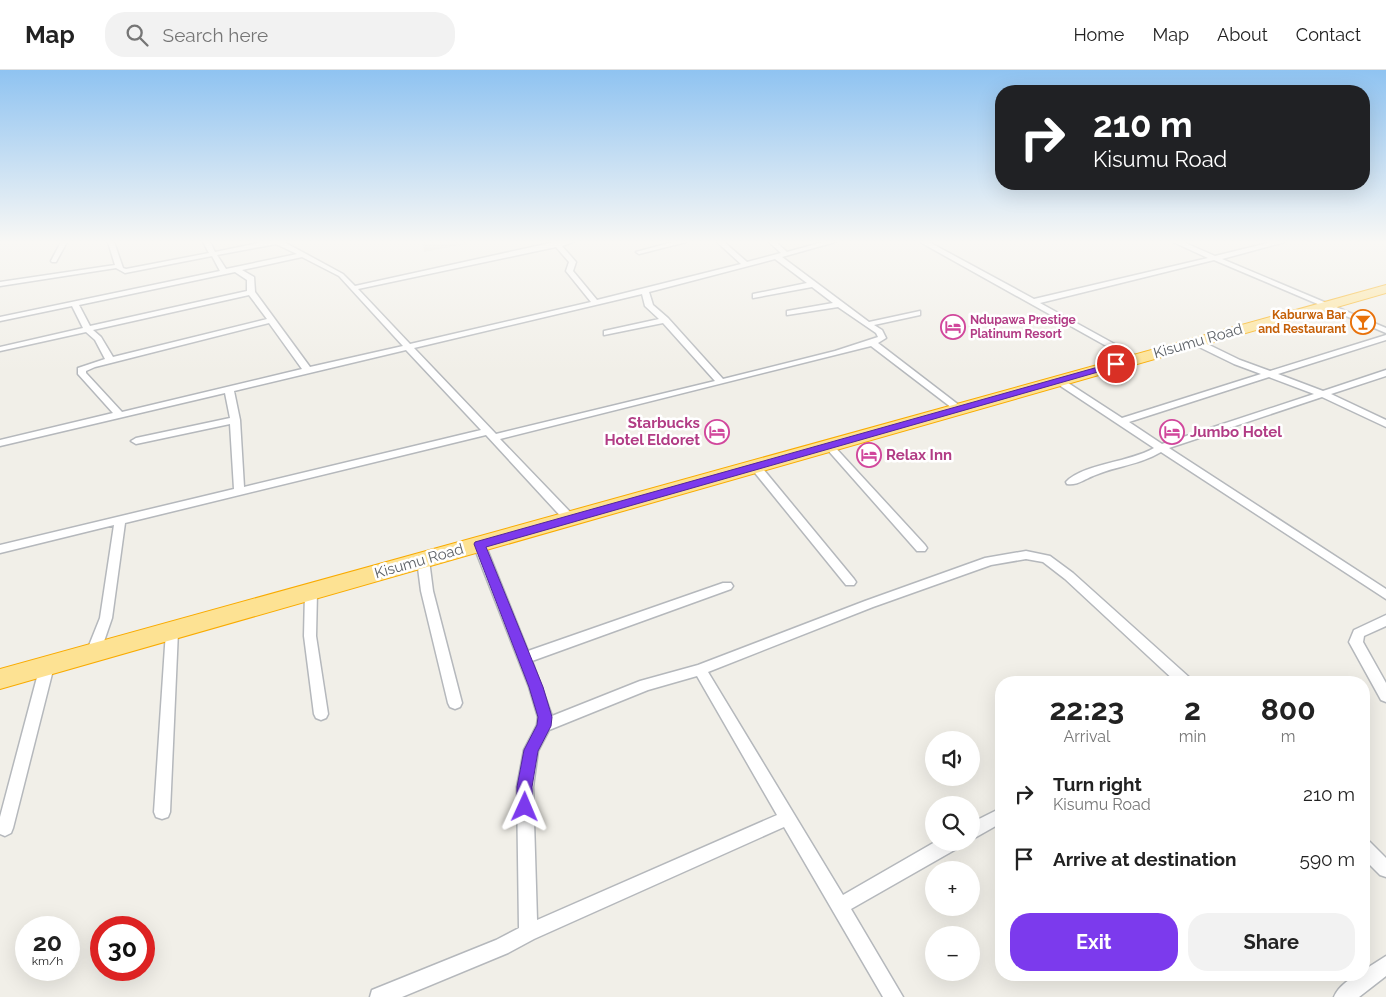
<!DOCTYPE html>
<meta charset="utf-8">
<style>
:root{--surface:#fff;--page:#f2f2f2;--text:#222;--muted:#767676;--line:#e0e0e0;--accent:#7c3aed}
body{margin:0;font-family:Raleway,sans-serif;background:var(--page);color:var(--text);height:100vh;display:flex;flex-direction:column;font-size:19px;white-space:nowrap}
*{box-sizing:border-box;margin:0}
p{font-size:16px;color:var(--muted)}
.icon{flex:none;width:28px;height:28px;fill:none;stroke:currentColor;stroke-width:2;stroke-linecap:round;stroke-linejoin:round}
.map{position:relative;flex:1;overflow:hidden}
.side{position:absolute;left:995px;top:606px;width:375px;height:305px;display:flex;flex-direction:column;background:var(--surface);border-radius:20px;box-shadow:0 5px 20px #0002}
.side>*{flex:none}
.banner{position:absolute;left:995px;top:15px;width:375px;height:105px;border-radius:20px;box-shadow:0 5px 20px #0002;background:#202124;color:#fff;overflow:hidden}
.fabs{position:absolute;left:925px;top:661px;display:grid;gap:10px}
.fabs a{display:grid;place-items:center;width:55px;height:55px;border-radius:50%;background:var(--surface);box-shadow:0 5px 20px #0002;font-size:25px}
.speed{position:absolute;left:15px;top:846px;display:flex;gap:10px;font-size:25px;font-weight:700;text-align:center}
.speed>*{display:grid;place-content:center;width:65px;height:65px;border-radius:50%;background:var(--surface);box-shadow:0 5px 20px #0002;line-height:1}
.speed small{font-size:12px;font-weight:400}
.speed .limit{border:8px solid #d22;background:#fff;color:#111}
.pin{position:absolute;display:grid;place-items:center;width:42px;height:42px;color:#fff;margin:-21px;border:2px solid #fff;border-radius:50%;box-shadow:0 1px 5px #0007}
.me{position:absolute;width:55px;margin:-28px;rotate:1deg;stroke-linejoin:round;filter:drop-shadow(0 0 4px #0008)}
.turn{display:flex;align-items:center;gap:18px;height:105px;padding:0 15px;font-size:22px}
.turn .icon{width:65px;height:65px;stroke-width:2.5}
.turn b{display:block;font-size:35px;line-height:42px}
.eta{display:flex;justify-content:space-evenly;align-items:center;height:85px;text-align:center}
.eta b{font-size:30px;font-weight:700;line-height:35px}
.action{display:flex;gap:10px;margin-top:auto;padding:10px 15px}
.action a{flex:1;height:58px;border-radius:20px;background:var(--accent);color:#fff;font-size:20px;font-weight:700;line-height:58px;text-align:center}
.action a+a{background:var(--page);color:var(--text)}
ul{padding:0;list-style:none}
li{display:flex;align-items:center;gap:15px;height:65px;padding:0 15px}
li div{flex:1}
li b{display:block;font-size:19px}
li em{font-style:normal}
header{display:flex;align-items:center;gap:30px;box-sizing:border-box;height:70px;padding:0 25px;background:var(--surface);border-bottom:1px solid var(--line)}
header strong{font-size:24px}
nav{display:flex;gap:28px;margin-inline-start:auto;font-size:18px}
.search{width:350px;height:45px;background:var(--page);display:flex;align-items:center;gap:12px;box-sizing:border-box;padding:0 18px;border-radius:20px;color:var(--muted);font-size:19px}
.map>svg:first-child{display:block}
.education{fill:#e1ded6}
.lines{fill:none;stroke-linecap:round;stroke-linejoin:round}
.street-casing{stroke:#b5b8bc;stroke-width:3}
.highway-casing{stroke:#f9ab00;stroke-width:2}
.street{fill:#fff;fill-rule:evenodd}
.highway{fill:#fde293;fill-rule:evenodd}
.route{fill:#7c3aed;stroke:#51269a}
.labels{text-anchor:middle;stroke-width:5;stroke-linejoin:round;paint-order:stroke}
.far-food-label{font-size:12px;font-weight:bold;fill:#c56008;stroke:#fff;text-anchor:end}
.far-hotel-label{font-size:12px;font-weight:bold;fill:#b23c85;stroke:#fff;text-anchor:start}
.street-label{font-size:15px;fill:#5f6368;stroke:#fff}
.hotel-label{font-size:15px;font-weight:bold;fill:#b23c85;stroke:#fff;text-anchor:start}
</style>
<header>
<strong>Map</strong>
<div class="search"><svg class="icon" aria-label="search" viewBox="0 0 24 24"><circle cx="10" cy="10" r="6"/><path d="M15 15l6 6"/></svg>Search here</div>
<nav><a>Home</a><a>Map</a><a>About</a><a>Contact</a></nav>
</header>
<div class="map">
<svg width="1386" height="927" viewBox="0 0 1386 927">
<rect width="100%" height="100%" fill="#f1efe8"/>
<!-- education -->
<path class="education" d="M423,172H476L424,182Z"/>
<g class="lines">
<defs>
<path id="street" d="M61,172H67L56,192H52L51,191Z
M108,172H114L123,198L126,199L209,183L203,172H210L215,182L263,172H284L343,204L355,216L555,172H573L562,176L576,192L573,201L597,230L741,194L717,172H724L747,192L781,183L769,172H776L787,182L823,172H835L782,187L869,252L920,241V245L874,255L882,260L886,268L878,273L964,339L959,342L956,341L871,276L500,369L574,446L576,449L574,452H566L486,365L125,453L112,548L100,583L98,587L93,588L88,587L86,583L100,548L114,455L0,483V475L234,419L230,354L136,374L131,371L136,368L230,348L225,323L0,376V370L113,343L78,304V298L105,289L95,270L86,262L0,281V277L83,258L72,236L0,251V247L220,201L212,186L125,203L116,198L0,216V212L115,195ZM276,174L297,184L226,199L217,185ZM556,177L569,192L566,201L591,232L410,274L358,219ZM302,187L339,206L403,276L310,297L255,222L254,207L242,200ZM775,189L807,213L753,224V228L812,217L833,233L787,241V245L838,237L876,263L878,267L835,281L723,309L668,248L653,235L649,222ZM235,202L247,210V221L90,256L79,235ZM642,224L645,236L659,249L604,261V265L663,253L715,311L496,364L414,278ZM249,225L267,249L113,287L101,267L93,260ZM269,253L302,299L122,342L86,303V301L95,297ZM406,280L481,360L244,417L240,350L234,321Z
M673,172H686L639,184L636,182Z
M920,172H929L1034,229L1208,188L1173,172H1183L1215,186L1272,172H1285L1222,189L1386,258V263L1214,190L1040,233L1138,287L1139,289L1135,292Z
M1386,265V270L1278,304L1323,321L1386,300V306L1331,324L1386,350V357L1322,327L1169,378L1386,519V529L1161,382C1140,395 1115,396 1093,406C1085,409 1076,416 1067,414L1066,412C1082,394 1131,392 1154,378L1056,313V309H1062L1122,348L1261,304L1234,294L1193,274V270H1199L1240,290L1270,301ZM1269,307L1314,324L1162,374L1129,352Z
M829,373L832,374L925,475L927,478L925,481H917L826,378L824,376Z
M755,393L759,394L854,509L856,512L854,515H846L751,398L750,396Z
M479,470L485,474L528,581L723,513H731L733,516L731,519L532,591L552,646L640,611L698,595L865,531L985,488L1026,481L1050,486L1073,503L1190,608L1192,612H1176L1065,509L1043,492L1026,489L991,495L873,537L708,602L843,825L935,772H960L958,778L851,839L903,927H883L784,757L534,869L508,883L402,927H370L372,920L496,870L519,858L517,717L524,680L537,655L538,647L529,617L473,474ZM697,606L777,745L537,850L533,717L538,681L549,660L648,620Z
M423,486L429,490L433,521L462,633L460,637L455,639L450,637L448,633L421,521L417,490Z
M311,518L315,519L317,522L316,566L328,644L326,648L321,650L316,648L314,644L304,566L305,522L307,519Z
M1386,545V556L1364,566L1363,572L1386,613V632L1381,630L1349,572L1354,560Z
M172,556L177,558L178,561L170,742L168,747L162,749L156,747L154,742L166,561L167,558Z
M47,591L52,592L54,596L13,758L11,763L5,766L0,764V747L40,596L42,592Z
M1001,738V753L971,770V753Z
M1364,770L1370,772L1386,788V807L1380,805L1364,789Z
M1386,886V906L1359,927H1334C1338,917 1352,905 1364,905V900Z"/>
<path id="highway" d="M1386,215V223L0,619V599Z"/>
</defs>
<!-- street casing -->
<use href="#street" class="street-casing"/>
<!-- highway casing -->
<use href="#highway" class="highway-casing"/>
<!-- street -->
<use href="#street" class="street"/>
<!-- highway -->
<use href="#highway" class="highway"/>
</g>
<!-- sky -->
<linearGradient id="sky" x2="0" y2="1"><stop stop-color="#8fc3f1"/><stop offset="0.57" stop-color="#f9f8f5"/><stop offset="1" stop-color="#f9f8f5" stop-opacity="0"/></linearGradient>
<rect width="1386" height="302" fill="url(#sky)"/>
<!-- route -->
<path class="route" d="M1116,292L1119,293V296L486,477L543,617L552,647L551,656L538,681L532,717L533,737L530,742L525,744L519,742L517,737V717L524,680L537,655L538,647L529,617L474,474L475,472Z"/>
<!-- icons -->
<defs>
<symbol id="bar-ring" viewBox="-11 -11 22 22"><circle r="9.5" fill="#fff" stroke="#e8710a" stroke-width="1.5"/><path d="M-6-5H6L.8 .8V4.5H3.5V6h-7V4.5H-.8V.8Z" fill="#e8710a"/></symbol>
<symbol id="hotel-ring" viewBox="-11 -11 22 22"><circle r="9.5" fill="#fff" stroke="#d1479c" stroke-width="1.5"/><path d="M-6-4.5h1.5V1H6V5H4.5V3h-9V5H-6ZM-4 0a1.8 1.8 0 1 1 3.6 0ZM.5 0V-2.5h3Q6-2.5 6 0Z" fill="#d1479c"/></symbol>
</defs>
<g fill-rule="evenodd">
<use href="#bar-ring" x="1349" y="238" width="28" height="28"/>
<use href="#hotel-ring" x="939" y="243" width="28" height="28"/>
<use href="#hotel-ring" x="703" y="348" width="28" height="28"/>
<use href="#hotel-ring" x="1158" y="348" width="28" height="28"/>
<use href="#hotel-ring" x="855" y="371" width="28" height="28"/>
</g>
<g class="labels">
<!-- far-food labels -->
<g class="far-food-label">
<text x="1346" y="249">Kaburwa Bar<tspan x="1346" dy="14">and Restaurant</tspan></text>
</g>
<!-- far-hotel labels -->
<g class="far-hotel-label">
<text x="970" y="254">Ndupawa Prestige<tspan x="970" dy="14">Platinum Resort</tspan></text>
</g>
<!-- street labels -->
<g class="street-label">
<text transform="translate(1198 271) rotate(-16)" y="5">Kisumu Road</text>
<text transform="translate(419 491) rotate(-16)" y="5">Kisumu Road</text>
</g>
<!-- hotel labels -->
<g class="hotel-label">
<text x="700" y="358" text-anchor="end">Starbucks<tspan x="700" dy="17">Hotel Eldoret</tspan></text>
<text x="1190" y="367">Jumbo Hotel</text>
<text x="886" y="390">Relax Inn</text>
</g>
</g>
</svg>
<div class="fabs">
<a><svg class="icon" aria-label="sound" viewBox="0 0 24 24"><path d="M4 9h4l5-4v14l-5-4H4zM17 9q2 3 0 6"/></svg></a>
<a><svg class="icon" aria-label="search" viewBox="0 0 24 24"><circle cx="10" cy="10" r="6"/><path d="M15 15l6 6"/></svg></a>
<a>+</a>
<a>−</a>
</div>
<div class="speed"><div>20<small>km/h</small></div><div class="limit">30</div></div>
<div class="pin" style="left:1116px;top:294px;background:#d93025"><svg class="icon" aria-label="arrive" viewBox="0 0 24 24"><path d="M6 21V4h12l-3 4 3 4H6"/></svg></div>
<svg class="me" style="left:525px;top:737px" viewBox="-20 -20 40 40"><path d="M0-17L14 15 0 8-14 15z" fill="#7c3aed" stroke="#fff" stroke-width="4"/></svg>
<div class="banner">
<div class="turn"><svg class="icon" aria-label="right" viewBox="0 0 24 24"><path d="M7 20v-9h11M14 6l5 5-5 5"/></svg><div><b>210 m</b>Kisumu Road</div></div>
</div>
<section class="side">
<div class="eta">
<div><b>22:23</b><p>Arrival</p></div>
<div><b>2</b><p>min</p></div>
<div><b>800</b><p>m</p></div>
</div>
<ul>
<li><svg class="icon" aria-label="right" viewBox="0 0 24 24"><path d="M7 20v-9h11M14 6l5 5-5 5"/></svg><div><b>Turn right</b><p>Kisumu Road</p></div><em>210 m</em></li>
<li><svg class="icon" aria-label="arrive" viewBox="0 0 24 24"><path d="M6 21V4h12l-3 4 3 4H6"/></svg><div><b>Arrive at destination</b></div><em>590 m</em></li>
</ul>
<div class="action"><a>Exit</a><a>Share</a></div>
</section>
</div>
